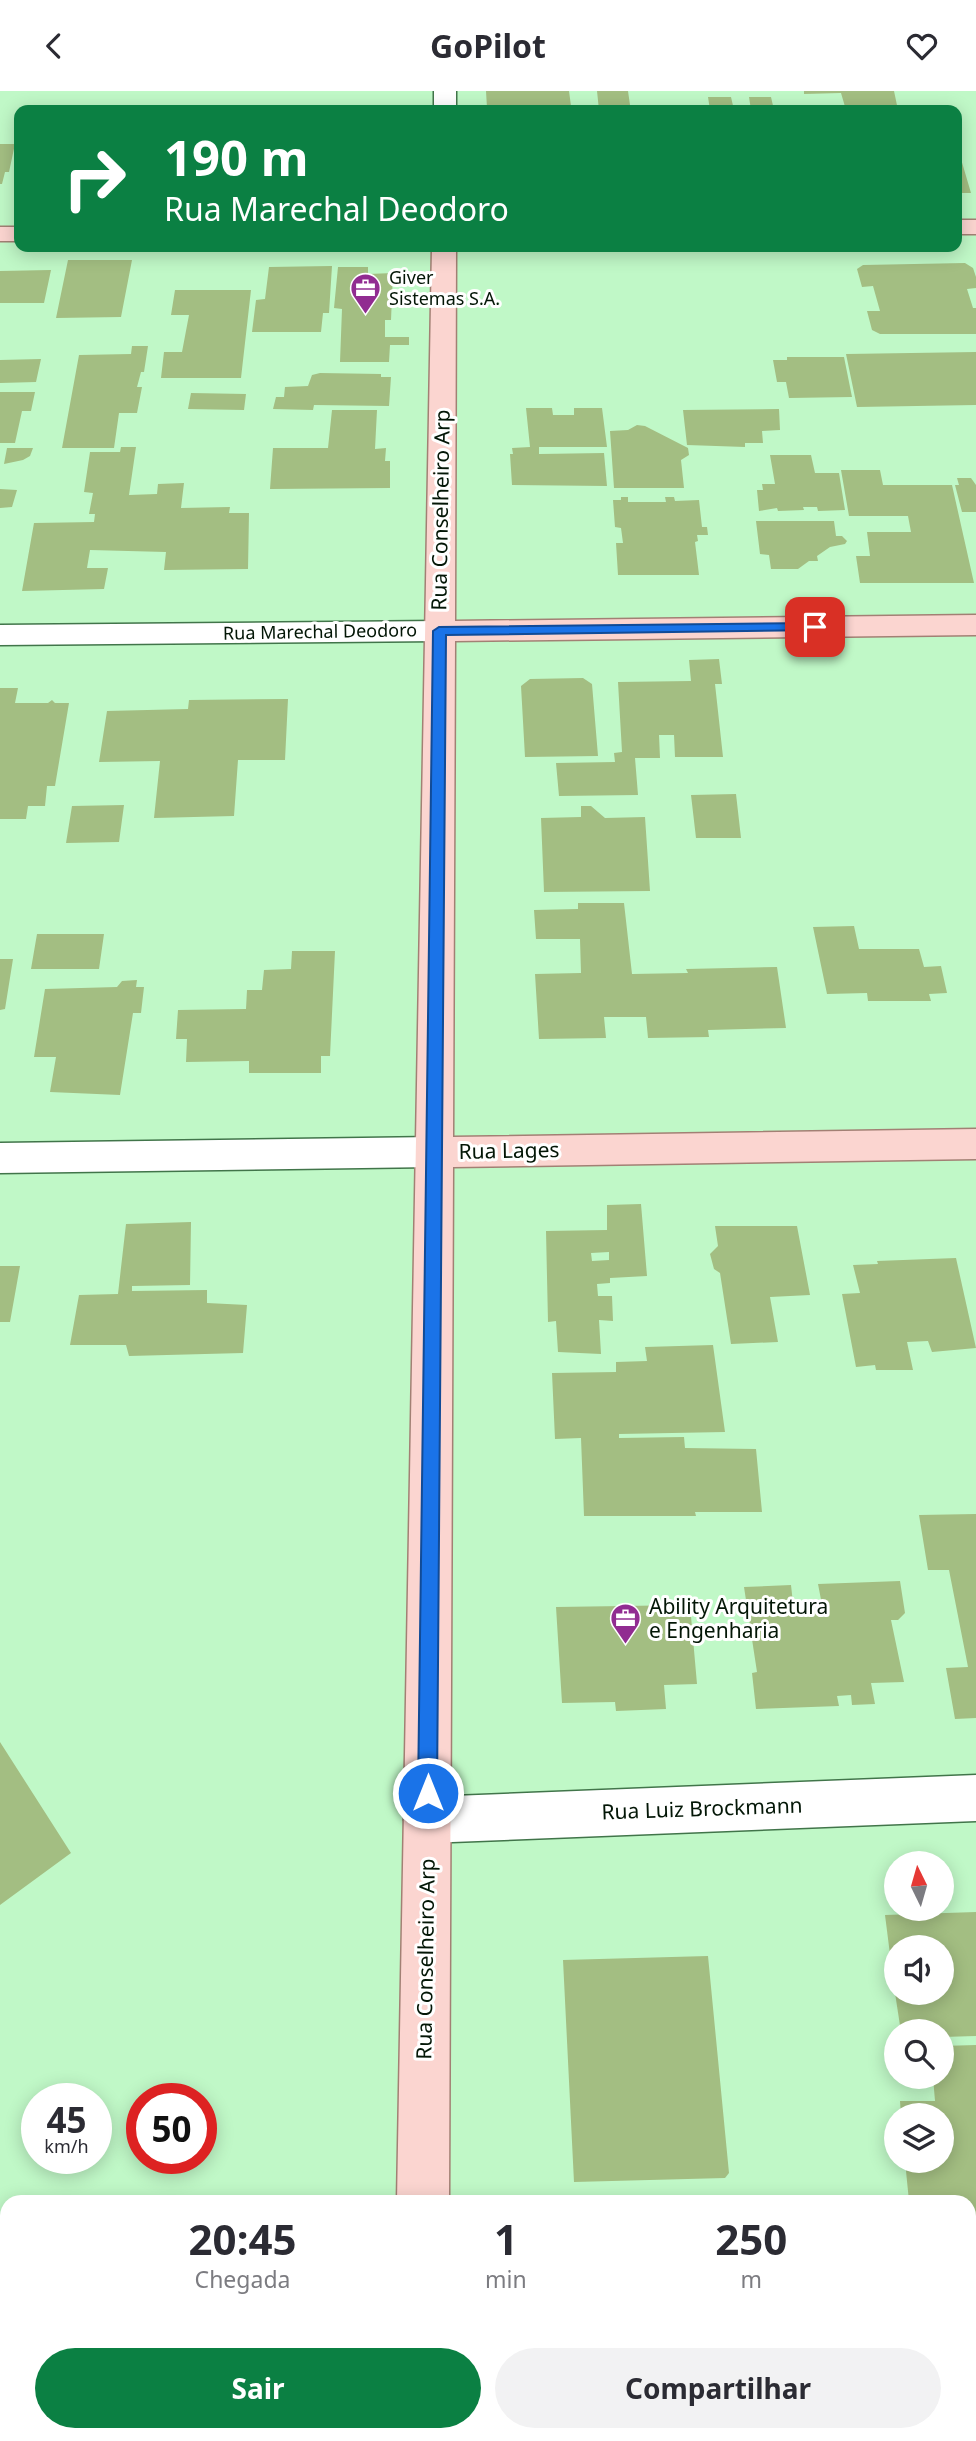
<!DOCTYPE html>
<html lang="pt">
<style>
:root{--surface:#fff;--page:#f2f2f3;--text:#2b2b33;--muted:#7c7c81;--accent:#0b8043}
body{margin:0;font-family:"Noto Sans",sans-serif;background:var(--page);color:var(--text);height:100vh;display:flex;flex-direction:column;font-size:26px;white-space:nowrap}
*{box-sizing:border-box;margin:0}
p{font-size:23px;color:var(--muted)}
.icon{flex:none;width:38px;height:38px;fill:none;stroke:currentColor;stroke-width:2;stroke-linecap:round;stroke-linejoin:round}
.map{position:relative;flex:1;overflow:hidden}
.panel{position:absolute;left:0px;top:2104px;width:976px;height:247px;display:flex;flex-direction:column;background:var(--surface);border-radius:21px 21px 0 0;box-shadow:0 4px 18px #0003}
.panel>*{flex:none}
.top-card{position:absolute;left:14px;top:14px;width:948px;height:147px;border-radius:14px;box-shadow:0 4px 18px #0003;background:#0b8043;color:#fff;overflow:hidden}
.needle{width:46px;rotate:355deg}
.buttons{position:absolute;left:884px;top:1760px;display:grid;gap:14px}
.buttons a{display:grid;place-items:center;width:70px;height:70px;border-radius:50%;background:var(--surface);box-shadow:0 4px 18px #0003;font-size:35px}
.speed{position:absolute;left:21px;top:1992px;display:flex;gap:14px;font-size:35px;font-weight:700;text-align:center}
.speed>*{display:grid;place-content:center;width:91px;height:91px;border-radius:50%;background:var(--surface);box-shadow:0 4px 18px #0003;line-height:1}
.speed small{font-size:18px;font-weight:400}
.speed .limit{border:10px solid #d22;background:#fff;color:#111}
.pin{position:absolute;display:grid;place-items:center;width:60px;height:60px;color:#fff;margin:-30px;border-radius:14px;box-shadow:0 4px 10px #0006}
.me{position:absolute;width:77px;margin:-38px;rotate:0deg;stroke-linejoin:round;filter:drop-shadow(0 0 5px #0008)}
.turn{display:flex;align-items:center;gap:24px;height:147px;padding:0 35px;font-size:32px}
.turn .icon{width:91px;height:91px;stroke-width:2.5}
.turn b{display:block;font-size:49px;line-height:60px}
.eta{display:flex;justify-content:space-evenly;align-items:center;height:119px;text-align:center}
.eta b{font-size:42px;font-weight:700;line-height:49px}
.button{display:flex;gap:14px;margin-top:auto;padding:14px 35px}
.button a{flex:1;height:80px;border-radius:42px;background:var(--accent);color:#fff;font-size:28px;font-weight:700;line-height:80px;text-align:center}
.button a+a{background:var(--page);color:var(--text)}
header{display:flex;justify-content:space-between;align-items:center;height:91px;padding:0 35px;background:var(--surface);font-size:32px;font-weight:700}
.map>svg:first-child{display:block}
.building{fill:#a3be82;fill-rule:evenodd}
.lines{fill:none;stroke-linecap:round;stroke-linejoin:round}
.minor-casing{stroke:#41754a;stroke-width:3}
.major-casing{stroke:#a28074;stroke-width:3}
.minor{fill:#fff;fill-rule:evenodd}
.major{fill:#fbd5d0;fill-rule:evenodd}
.route{fill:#1a73e8;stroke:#114b97;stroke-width:2}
.labels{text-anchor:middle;stroke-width:6;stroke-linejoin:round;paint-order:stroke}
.far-poi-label{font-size:18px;fill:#031606;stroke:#fff;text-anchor:start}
.far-street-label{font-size:18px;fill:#031606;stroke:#fff}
.street-label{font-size:21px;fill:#031606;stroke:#fff}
.poi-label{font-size:21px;fill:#031606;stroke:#fff;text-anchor:start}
</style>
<header><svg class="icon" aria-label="back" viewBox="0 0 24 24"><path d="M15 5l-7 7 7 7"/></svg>GoPilot<svg class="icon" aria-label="heart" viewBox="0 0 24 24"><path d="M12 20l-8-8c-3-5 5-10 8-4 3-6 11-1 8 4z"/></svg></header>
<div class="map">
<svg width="976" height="2350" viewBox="0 0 976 2350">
<rect width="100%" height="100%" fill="#c0f8c7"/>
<!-- building -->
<path class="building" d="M486,0H569L571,15L553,16L551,19L487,17Z
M597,0H628L630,14H688L689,19H599Z
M804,0H894L898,19H846L841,2L804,3Z
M708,6H731L734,19H710Z
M749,6H771L774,19H751Z
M0,53H15L9,81H5L2,93H0Z
M957,58L961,68L971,102H957Z
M68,169H132L121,226L56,227Z
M965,172L973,177L976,186V197L967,198L973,217H976V243H880L872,239L867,220H880L873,195L862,196L857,178L863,174Z
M332,175L329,222H323L321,241H252L256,209L265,208L269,176Z
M338,176H368V183L393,182L391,229H385V246H409V254H390L389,271H340L342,218L334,217Z
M51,179L44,212H0V180Z
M175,199H251L241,287H161L164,261H182L189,224H171Z
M132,255H148L144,281H141L137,296H142L137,322H119L114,357H62L79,264L131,263Z
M976,261V314L857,316L846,263Z
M787,266H844L852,306L789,307L786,291H777L773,269H787Z
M41,268L36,291L0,292V269Z
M320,282L381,283V286H391L389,315L314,314L313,319L273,318L276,306H284L285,296L308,295L312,284Z
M0,301H35L31,320H22L15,352H0Z
M191,302L246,303L244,319L188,318Z
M526,317H552L553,324H574V317H602L607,356H539V363L604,362L607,395L512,394L510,363H513L512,357L530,356Z
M779,318L780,339L762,340L763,352H745V356L687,354L683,319Z
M332,319H377L375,358L386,357L385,370H390V397L270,398L273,357H328Z
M637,334L645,335L688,357L689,364L681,369L684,397H614L610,340L628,339Z
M121,356H136L129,404L157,403L158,393L184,392L181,417L230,416L229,422H249L248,478L164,479L166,461L90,459L87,477H108L104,498L22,500L34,432L94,431L95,423H89L93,402L84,401L90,361H120Z
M7,357H33L30,365L23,369L4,373Z
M770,364H811L815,382H839L845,419L818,420L817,416H803L804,419L778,420L777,417L759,420L757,399H763L762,393H775Z
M841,379H880L883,394H952L974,492H860L856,465H870L867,441H911L908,425H849Z
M957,387H971L976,394V421H962L955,394H959Z
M0,398L17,399L12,416L0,417Z
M621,406H628V411H666L665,406H674L675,410L699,409L702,436H707L708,444H697L698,450L695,451L699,484H618L616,452H623L621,437L615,436L613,409H621Z
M756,430H834L836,445H842L847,450L845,453L830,456L817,465L818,470H809L798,478H771L769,464L760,463Z
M719,568L722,593H715L723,666H675L674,644H659L660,667H635L638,704L559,705L556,672L615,671L614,662L622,661L618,591L691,590L689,569Z
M583,587L592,593L598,665L525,666L521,595L530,588Z
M0,597H18L15,612H48L52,609L55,612H69L55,695H47L45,715H28L26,728H0Z
M288,608L285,669H238L234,725L154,727L160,670L99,671L107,620L188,618L189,609Z
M736,703L741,747H696L691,704Z
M124,714L119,751L66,752L72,715Z
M581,715H591L605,727L645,726L650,800L544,801L541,727L581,726Z
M578,812H624L632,883L688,882L686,878L777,876L786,937L708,939L709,946L648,947L646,926H604L606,947L539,948L535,883L581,882L580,848H536L534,819L578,818Z
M854,835L859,858H919L924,876L941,875L947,902L929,903L931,910H868L867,902L827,903L813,836Z
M37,843H104L99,878H31Z
M292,860H335L330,965H321V982H249V970L186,971L187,948H176L178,919L246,918L247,899H262L264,879L291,878Z
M0,868H13L5,918L0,919Z
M137,889L136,896H144L141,922H133L120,1004L50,1001L56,966H34L45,898L117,896L122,890Z
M641,1113L647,1185L610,1187V1192L597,1193L598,1205H612L613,1230L599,1229L601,1263L558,1261L556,1230L548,1231L546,1140L607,1139V1114ZM609,1161V1169L592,1170L591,1162Z
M191,1131L190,1194L132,1195V1200L207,1199V1212L247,1214L243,1262L129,1265L126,1254H70L79,1204L118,1203L126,1133Z
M715,1135H797L810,1204L770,1206L778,1251L731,1253L720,1182L714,1178L710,1163L718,1155Z
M956,1167L976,1257L932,1261L928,1250L907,1251L913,1279H876L875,1274L856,1276L842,1203L860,1202L853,1174L878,1173L877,1170Z
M0,1175H20L10,1231H0Z
M713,1254L725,1341L619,1343V1347L684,1346L685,1357L756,1358L762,1421H695L696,1425H584L581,1347L555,1348L552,1282L616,1281V1271L647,1270L645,1256Z
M976,1423V1627L955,1628L946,1577L968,1576L949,1479H928L919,1424Z
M900,1490L905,1522L898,1529H891L904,1591L871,1592L875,1613L852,1614L851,1604L837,1605L839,1615L756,1618L752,1582L757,1581L744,1496L791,1494L794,1521L823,1519L818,1493Z
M690,1514L697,1593L664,1594L666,1618L616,1620L615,1611L562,1612L556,1516Z
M0,1651L71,1762L0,1814Z
M976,1821V1945L942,1946V1941H901L895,1902H942V1857H896L894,1895L885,1824Z
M708,1865L729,2082L725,2087L574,2091L563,1869Z
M976,1954V2254H971L970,2248V2110H909L905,2070H942V2025H901L900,2010H935L933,1986H942V1955Z
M608,2343H970L971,2350H608Z"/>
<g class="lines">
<defs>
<path id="minor" d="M434,0H456V19H434Z
M439,530L450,533L454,540L450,547L439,550L0,554V534Z
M434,1046L447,1050L452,1061L447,1072L434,1076L0,1082V1052Z
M976,1684V1730L427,1752L411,1745L404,1729L411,1713L427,1706Z"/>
<path id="major" d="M957,129H976V143H957Z
M0,136H19V150H0Z
M432,156H456L455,530L976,524V544L455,550L453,1046L976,1038V1068L453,1076L449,2110H397Z
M394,2343H448L447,2350H393Z"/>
</defs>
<!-- minor casing -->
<use href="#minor" class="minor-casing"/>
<!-- major casing -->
<use href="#major" class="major-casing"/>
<!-- minor -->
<use href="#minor" class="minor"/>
<!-- major -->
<use href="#major" class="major"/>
</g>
<!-- route -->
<path class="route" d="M815,532L819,533V539L446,544L437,1702L434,1708L428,1711L421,1708L418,1702L433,540L439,536Z"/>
<!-- icons -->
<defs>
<symbol id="office-pin" viewBox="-11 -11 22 30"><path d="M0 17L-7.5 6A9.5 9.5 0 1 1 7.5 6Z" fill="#912c91" stroke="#fff"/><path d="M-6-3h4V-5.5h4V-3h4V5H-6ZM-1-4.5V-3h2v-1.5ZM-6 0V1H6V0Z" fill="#fff"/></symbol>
</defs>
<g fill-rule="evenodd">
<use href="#office-pin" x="348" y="180" width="35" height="47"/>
<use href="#office-pin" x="608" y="1510" width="35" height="47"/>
</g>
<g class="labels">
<!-- far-poi labels -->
<g class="far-poi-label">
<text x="389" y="193">Giver<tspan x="389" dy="21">Sistemas S.A.</tspan></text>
</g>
<!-- far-street labels -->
<g class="far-street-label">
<text transform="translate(320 541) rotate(-1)" y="6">Rua Marechal Deodoro</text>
</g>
<!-- street labels -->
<g class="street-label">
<text transform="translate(441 419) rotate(-89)" y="7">Rua Conselheiro Arp</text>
<text transform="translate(509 1060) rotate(-1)" y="7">Rua Lages</text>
<text transform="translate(702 1718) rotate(-2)" y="7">Rua Luiz Brockmann</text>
<text transform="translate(426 1868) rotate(-89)" y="7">Rua Conselheiro Arp</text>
</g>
<!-- poi labels -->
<g class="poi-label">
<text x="649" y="1523">Ability Arquitetura<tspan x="649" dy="24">e Engenharia</tspan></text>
</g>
</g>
</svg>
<div class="buttons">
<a><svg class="needle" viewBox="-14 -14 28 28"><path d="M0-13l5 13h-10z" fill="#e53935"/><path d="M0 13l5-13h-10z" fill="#7c7c81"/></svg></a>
<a><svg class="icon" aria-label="sound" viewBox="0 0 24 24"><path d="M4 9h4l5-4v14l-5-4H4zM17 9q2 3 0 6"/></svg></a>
<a><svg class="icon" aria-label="search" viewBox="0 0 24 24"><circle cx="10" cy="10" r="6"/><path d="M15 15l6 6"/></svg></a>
<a><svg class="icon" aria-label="layers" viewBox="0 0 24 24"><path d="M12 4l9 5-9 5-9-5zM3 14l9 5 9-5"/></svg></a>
</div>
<div class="speed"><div>45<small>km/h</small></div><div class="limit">50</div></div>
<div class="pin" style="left:815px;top:536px;background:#d93025"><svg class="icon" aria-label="arrive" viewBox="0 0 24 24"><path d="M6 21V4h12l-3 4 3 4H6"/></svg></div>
<svg class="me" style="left:428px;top:1702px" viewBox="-20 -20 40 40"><circle r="17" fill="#1a73e8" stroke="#fff" stroke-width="3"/><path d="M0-11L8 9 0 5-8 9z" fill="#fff"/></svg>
<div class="top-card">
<div class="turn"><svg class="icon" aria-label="right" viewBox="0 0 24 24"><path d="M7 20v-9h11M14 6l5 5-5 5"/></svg><div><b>190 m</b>Rua Marechal Deodoro</div></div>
</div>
<section class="panel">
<div class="eta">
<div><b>20:45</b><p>Chegada</p></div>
<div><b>1</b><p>min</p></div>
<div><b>250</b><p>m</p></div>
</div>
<div class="button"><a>Sair</a><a>Compartilhar</a></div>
</section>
</div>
